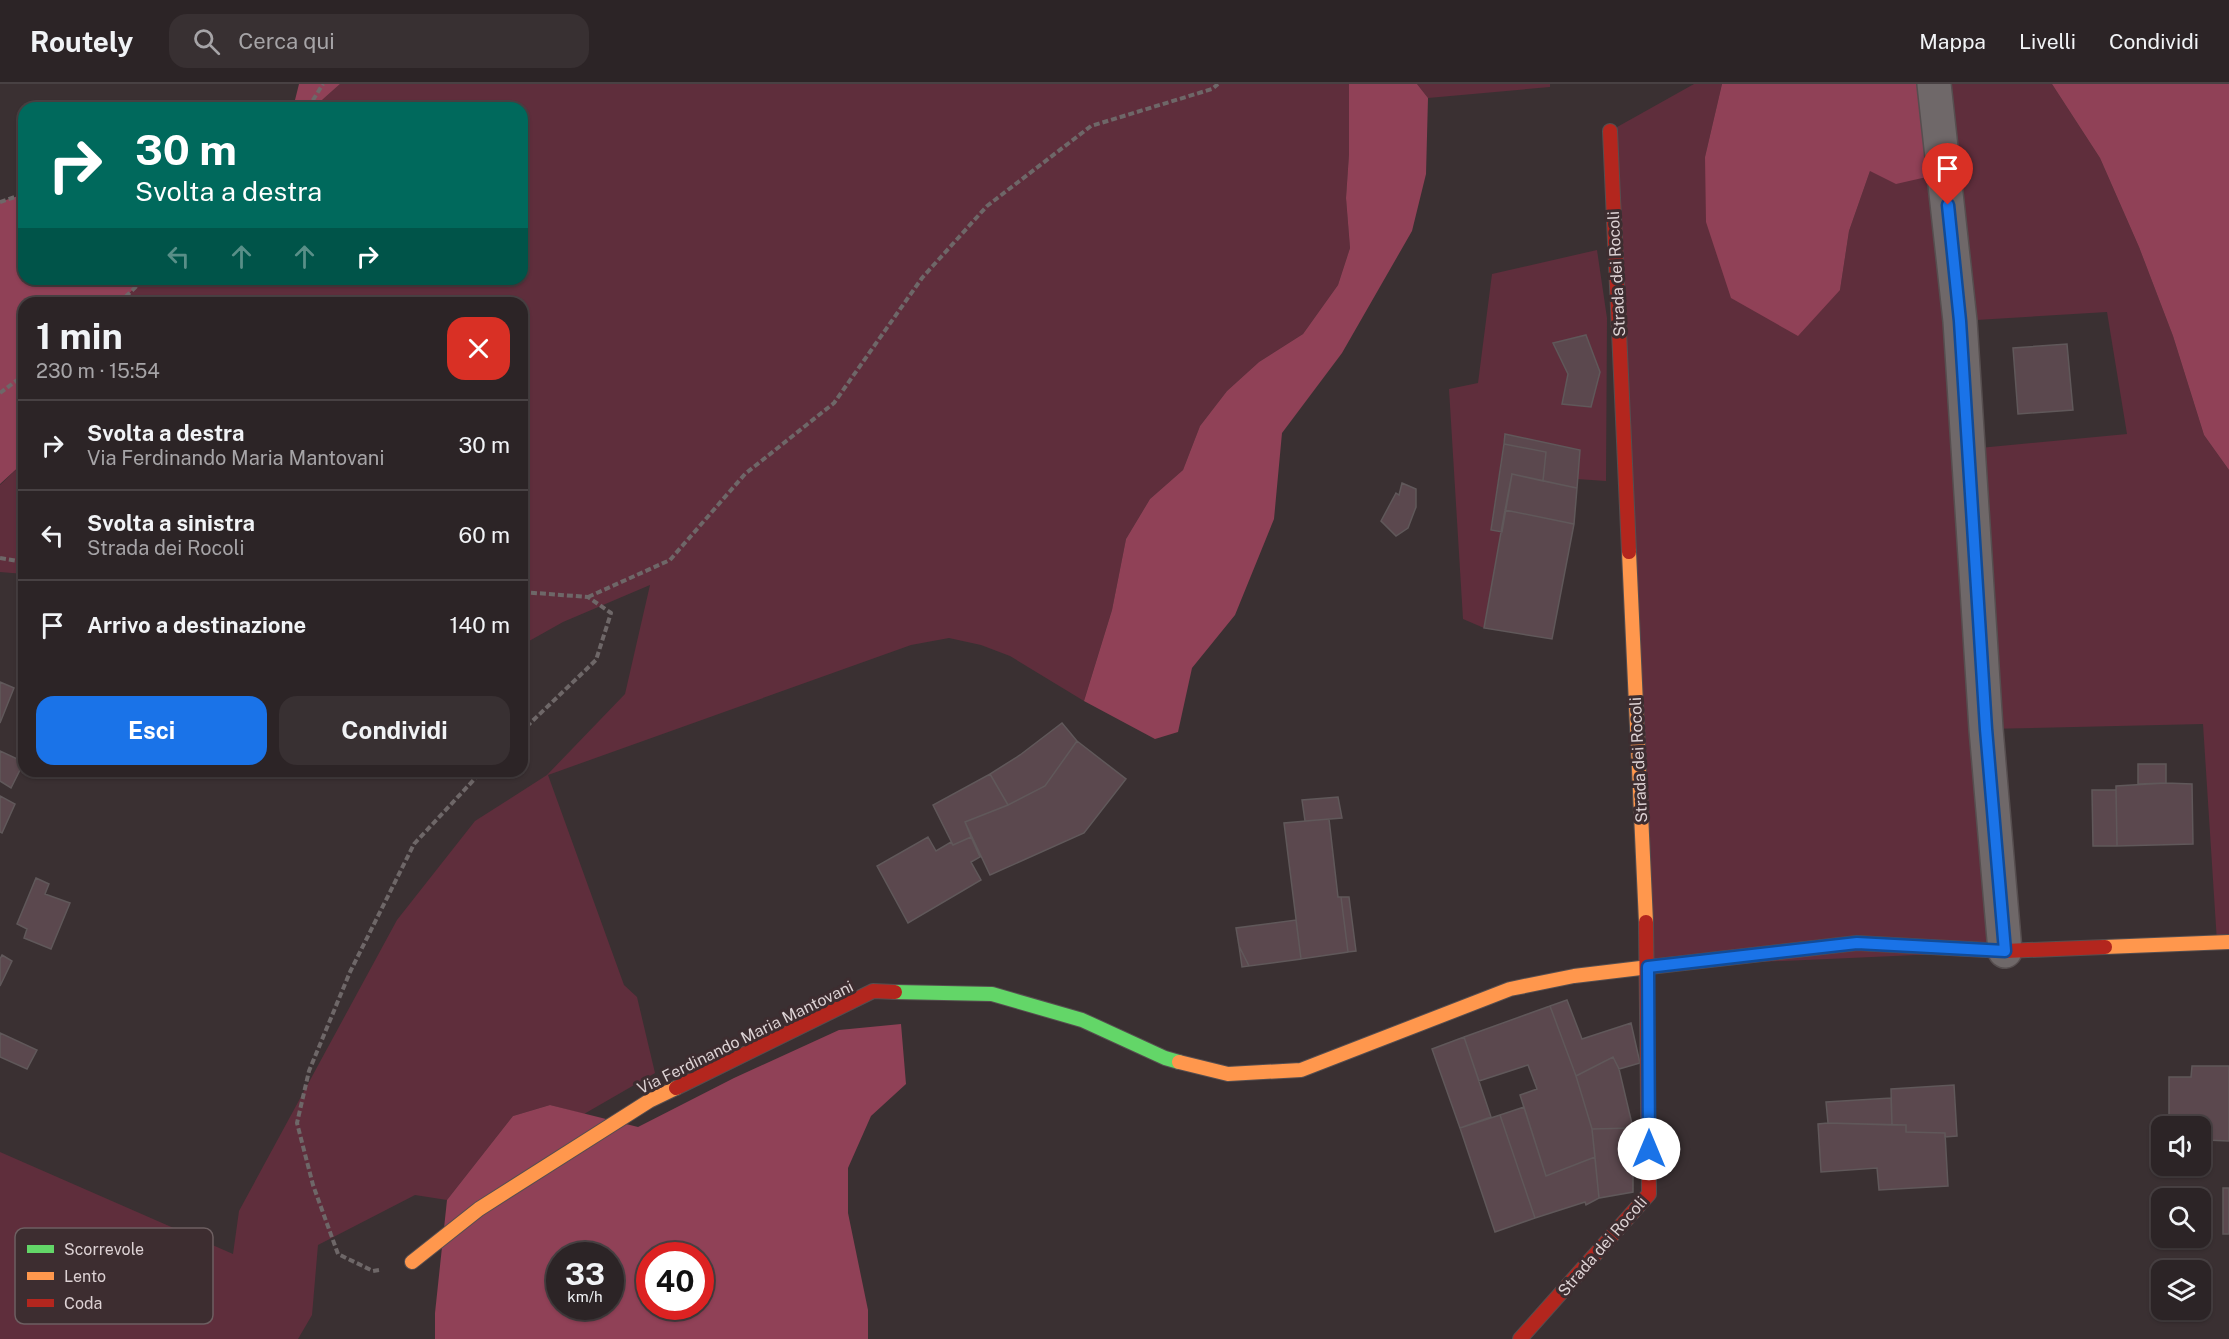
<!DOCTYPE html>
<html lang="it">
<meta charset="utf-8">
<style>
:root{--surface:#2c2426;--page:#383032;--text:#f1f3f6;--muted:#a6a4a7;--line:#484143;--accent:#1a73e8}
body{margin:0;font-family:"Public Sans",sans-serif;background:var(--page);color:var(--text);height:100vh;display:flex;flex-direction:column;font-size:22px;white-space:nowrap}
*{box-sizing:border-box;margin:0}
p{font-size:20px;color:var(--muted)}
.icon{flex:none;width:33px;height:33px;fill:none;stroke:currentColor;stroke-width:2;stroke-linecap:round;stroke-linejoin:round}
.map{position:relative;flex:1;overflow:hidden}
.sheet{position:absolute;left:18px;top:213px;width:510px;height:480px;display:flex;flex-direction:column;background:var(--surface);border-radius:18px;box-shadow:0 2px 4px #0004,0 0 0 2px var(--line)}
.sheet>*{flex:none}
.hud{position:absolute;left:18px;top:18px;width:510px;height:183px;border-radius:18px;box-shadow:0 2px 4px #0004,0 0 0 2px var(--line);background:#00695c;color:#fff;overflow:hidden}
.buttons{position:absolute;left:2151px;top:1032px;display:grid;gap:12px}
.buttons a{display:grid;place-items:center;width:60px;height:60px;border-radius:12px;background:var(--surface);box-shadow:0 2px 4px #0004,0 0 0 2px var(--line);font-size:30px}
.speed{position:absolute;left:546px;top:1158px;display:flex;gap:12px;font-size:30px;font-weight:700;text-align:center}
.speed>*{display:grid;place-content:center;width:78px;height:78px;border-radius:50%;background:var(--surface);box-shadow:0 2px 4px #0004,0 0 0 2px var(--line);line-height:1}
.speed small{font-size:15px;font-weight:400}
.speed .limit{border:9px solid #d22;background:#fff;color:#111}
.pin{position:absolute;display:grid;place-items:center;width:51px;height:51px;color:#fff;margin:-62px -26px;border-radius:50% 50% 50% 0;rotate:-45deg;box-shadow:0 0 6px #0007}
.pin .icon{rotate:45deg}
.me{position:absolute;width:66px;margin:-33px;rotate:0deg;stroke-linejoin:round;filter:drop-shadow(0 0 4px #0008)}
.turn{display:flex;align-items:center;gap:21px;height:126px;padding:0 18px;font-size:27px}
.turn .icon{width:78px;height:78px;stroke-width:2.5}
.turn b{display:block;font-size:42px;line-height:51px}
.lanes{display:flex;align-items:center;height:57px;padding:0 18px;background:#0003;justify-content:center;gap:30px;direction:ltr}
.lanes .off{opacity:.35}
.round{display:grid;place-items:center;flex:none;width:63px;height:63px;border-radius:18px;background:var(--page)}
.headline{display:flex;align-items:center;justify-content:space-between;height:102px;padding:0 18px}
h1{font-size:36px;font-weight:700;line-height:45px}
.cta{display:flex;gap:12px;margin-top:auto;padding:12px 18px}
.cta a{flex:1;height:69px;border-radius:18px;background:var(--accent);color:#fff;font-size:24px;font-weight:700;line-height:69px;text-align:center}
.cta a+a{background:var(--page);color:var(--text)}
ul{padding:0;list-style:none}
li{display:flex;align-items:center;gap:18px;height:90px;padding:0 18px;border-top:2px solid var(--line)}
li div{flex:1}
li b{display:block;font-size:22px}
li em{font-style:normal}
header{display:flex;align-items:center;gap:36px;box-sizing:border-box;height:84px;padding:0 30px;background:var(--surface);border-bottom:2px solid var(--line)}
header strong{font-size:28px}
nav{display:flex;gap:33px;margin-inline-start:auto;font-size:21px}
.search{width:420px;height:54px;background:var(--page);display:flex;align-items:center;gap:15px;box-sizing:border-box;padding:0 21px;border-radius:18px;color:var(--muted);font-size:22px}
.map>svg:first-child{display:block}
.green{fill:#5f2e3c;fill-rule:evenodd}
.forest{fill:#904157;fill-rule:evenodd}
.building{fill:#5b484e;stroke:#60585a;stroke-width:1.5}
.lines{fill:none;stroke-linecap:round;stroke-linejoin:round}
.street-casing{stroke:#564e4f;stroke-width:36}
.fast-casing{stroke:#564e4f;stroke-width:16}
.slow-casing{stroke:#564e4f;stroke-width:16}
.jam-casing{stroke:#564e4f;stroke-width:16}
.path{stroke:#6e6768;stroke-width:4;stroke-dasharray:6 3;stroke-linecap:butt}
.street{stroke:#6f6869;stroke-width:33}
.fast{stroke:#63d668;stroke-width:14}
.slow{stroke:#ff974d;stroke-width:14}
.jam{stroke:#b3261e;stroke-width:14}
.route-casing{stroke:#114b97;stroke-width:15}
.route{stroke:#1a73e8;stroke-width:10}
.labels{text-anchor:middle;stroke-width:6;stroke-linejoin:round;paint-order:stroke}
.street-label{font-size:16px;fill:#ddd2d4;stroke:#3d2d30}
.key{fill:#3d2d30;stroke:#6d5f61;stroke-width:1.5}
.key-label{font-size:16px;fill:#ddd2d4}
</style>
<header>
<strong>Routely</strong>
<div class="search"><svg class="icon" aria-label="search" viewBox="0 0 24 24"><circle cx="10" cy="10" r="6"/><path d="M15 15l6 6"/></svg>Cerca qui</div>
<nav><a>Mappa</a><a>Livelli</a><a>Condividi</a></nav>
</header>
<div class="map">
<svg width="2229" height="1255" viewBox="0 0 2229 1255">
<rect width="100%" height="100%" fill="#3a3032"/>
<!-- green -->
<path class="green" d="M340,0H1349V70L1346,114L1350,164L1338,201L1303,250L1259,278L1227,307L1200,342L1183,386L1150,415L1126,455L1112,526L1084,617L1010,572L981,561L949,554L911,561L548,691L624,901L637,913L655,989L584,1030L550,1021L513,1032L447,1116L415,1111L318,1161L312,1231L298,1255H0V1068L233,1170L239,1127L397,836L475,737L547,691L625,610L650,501L563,538L522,561V219H119L144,195H522V24H313Z
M1417,0H1550V3L1428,14Z
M1694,0H1722L1705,73L1840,206L1849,147L1870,87L1941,0H2052L2100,74L2139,163L2173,252L2204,351L2229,386V858H2217L2203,640L1986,645L2005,867L1648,883L1610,47ZM2107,228L2127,350L1969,365L1960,237Z
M1597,166L1607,234L1606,397L1577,395L1505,350L1491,445L1502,448L1484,544L1463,535L1449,305L1478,299L1492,190ZM1586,251L1600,288L1591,323L1562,320L1568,290L1553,259Z
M24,378V490L0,488V401Z"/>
<!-- forest -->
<path class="forest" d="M299,0H340L313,24H293Z
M1349,0H1417L1428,14L1426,90L1412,147L1342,269L1282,349L1274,435L1235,531L1192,584L1178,648L1155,655L1084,617L1112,526L1126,455L1150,415L1183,386L1200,342L1227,307L1259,278L1303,250L1338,201L1350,164L1346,114L1349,70Z
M1722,0H1941L1931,92L1896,100L1870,87L1849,147L1840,206L1798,252L1731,214L1706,138L1705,73Z
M2052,0H2229V386L2204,351L2173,252L2139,163L2100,74Z
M24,110V195H144L119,219H24V378L0,400V118Z
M901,940L906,1000L871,1032L848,1084V1129L868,1226V1255H435V1229L447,1116L513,1032L550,1021L638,1043L734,994L839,946ZM560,1172H610V1222H560ZM650,1172H700V1222H650Z"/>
<!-- building -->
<path class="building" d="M1586,251L1600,288L1591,323L1562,320L1568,290L1553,259Z
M2067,260L2073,326L2018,330L2013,264Z
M1505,350L1580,366L1577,404L1543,397L1546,368L1504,360Z
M1504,360L1546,368L1543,397L1512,390L1502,448L1491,446Z
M1512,390L1577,404L1574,440L1505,426Z
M1402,399L1416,405V423L1408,444L1396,452L1381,437L1396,409L1399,411Z
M1505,426L1574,440L1552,555L1484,544Z
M0,598L14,604L0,639Z
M1062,639L1077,657L1045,702L1008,721L990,690L1020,671Z
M1077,657L1126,695L1084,749L990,791L965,738L1008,721L1045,702Z
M0,667L24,678L11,704L0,697Z
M2138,680H2166V699L2138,700Z
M990,690L1008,721L965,738L971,753L953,761L933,721Z
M2166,699L2192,700L2193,760L2117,762L2116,702Z
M2092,706H2116L2117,762H2093Z
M0,712L15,720L2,749L0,748Z
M1338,713L1342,734L1305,737L1302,716Z
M1329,735L1338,813H1341L1348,868L1301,875L1284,739Z
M928,753L936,767L951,758L953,761L971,753L980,773L971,778L981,796L908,839L877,782Z
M36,794L49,800L45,810L70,819L51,865L24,854L27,845L17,840Z
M1341,813H1349L1356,867L1348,868Z
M1296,836L1301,875L1249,882L1239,862L1236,844Z
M1239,862L1249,882L1242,883Z
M2,871L12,877L0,902V875Z
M1567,916L1582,955L1631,939L1640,979L1619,985L1613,973L1576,992L1550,922Z
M1550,922L1576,992L1592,1045L1595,1073L1546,1092L1520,1011L1537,1005L1528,981L1479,997L1464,953Z
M0,949L37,966L27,985L0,973Z
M1464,953L1491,1033L1460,1044L1432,965Z
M1613,973L1619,985L1633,1044L1592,1045L1576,992Z
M2192,982H2229V1057L2206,1056L2205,1050L2200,1049V1042H2169V993H2191Z
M1954,1001L1957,1052L1945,1053V1049L1906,1048V1041H1892L1891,1005Z
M1891,1014L1892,1041L1828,1039L1826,1018Z
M1524,1023L1546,1092L1595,1073L1599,1114L1586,1121L1585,1118L1535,1134L1500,1031Z
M1500,1031L1535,1134L1495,1148L1460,1044Z
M1828,1039L1906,1041V1048L1945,1049L1948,1102L1879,1106L1877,1084L1821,1088L1818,1040Z
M1633,1044V1108L1599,1114L1592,1045Z
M2223,1104H2229V1150H2223Z"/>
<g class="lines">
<defs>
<path id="street" d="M1934,0L1960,237L1986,645L2005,867"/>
<path id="fast" d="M895,908L992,910L1082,936L1165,974L1179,978"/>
<path id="slow" d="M1629,468L1646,838
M2105,863L2229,858
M1179,978L1228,990L1301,986L1510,905L1574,892L1649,883
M412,1178L479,1125L649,1017L676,1004"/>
<path id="jam" d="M1610,47L1629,468
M1649,883L1857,859L2005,867L2105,863
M676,1004L873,907L895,908
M1520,1255L1649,1110L1646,838"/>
</defs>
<!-- street casing -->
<use href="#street" class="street-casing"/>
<!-- fast casing -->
<use href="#fast" class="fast-casing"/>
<!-- slow casing -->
<use href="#slow" class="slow-casing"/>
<!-- jam casing -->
<use href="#jam" class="jam-casing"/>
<!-- path -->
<path class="path" d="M308,24L323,0
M0,118L24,110
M119,219L144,195
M0,309L24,291
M0,474L24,478
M522,508L588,513L611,529L596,576L522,647
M588,513L670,476L745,390L834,319L922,194L987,122L1091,42L1212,5L1218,0
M379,1186L373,1187L338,1170L313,1101L297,1039L309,987L350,888L414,760L482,687"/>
<!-- street -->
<use href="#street" class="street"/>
<!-- fast -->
<use href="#fast" class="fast"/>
<!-- slow -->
<use href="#slow" class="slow"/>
<!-- jam -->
<use href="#jam" class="jam"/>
</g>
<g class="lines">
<defs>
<path id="route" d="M1649,1065L1648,883L1857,859L2005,867L1986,645L1960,237L1948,121"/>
</defs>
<!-- route casing -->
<use href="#route" class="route-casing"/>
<!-- route -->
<use href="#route" class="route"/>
</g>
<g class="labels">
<!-- street labels -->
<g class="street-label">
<text transform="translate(1616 190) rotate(-93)" y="6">Strada dei Rocoli</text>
<text transform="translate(1638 676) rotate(-93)" y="6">Strada dei Rocoli</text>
<text transform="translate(745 953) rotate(-26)" y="6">Via Ferdinando Maria Mantovani</text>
<text transform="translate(1602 1162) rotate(-49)" y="6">Strada dei Rocoli</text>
</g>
</g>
<!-- legend -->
<rect x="15" y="1144" width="198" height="96" rx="9" class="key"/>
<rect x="27" y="1161" width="27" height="8" fill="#63d668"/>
<rect x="27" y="1188" width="27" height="8" fill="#ff974d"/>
<rect x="27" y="1215" width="27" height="8" fill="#b3261e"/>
<g class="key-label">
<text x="64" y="1171">Scorrevole</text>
<text x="64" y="1198">Lento</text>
<text x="64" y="1225">Coda</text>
</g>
</svg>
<div class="buttons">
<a><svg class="icon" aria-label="sound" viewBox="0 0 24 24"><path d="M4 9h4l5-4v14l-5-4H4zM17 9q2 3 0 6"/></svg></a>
<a><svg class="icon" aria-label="search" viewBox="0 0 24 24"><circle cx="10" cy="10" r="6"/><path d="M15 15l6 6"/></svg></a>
<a><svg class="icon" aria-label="layers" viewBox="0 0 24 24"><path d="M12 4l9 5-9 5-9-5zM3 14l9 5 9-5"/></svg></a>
</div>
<div class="speed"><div>33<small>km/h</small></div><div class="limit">40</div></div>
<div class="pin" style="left:1948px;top:121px;background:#d93025"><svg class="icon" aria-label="arrive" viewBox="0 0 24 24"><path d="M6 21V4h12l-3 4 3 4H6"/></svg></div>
<svg class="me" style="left:1649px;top:1065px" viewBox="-20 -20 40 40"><circle r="19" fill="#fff"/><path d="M0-13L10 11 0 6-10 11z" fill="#1a73e8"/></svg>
<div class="hud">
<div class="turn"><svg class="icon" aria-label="right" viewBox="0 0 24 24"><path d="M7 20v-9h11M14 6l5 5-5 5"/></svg><div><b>30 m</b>Svolta a destra</div></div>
<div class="lanes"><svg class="icon off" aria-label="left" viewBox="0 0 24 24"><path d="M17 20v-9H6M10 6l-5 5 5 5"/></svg><svg class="icon off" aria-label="ahead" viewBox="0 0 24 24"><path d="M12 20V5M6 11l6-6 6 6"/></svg><svg class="icon off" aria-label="ahead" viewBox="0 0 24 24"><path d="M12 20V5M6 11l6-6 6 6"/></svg><svg class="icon" aria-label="right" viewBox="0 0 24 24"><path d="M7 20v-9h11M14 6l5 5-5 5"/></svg></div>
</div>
<section class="sheet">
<div class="headline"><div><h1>1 min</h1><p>230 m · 15:54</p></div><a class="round" style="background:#d93025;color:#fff"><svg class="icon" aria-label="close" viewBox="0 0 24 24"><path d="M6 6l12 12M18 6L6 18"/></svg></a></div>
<ul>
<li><svg class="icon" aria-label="right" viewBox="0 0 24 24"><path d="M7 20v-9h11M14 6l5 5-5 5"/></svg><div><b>Svolta a destra</b><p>Via Ferdinando Maria Mantovani</p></div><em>30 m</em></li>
<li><svg class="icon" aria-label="left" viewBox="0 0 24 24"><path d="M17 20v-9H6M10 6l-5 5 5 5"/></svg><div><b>Svolta a sinistra</b><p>Strada dei Rocoli</p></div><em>60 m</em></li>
<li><svg class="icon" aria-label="arrive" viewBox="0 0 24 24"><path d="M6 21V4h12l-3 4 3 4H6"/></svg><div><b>Arrivo a destinazione</b></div><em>140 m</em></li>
</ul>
<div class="cta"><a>Esci</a><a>Condividi</a></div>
</section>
</div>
